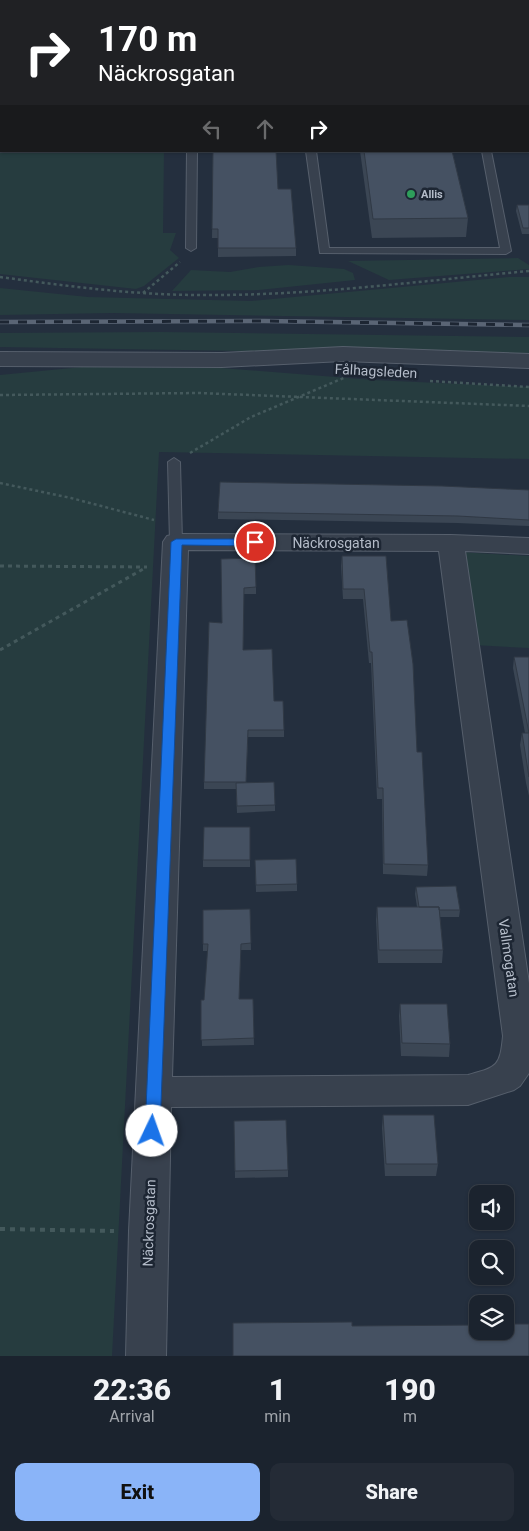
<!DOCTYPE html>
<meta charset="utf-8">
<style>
:root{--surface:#1b232e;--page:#242b36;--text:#f1f3f6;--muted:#a0a4aa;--line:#39404a;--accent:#8ab4f8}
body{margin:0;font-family:Roboto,sans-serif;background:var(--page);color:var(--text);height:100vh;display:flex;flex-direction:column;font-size:19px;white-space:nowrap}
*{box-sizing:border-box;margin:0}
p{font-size:16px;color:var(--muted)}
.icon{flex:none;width:28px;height:28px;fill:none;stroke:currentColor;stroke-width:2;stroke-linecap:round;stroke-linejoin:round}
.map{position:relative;height:1356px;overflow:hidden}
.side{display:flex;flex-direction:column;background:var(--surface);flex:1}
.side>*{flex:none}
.top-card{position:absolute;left:0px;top:0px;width:530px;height:152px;box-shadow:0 1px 4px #0004,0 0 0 1px var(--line);background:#202124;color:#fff;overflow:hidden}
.tools{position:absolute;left:469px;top:1185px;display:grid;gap:10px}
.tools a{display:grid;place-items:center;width:45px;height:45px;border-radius:10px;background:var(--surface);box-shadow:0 1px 4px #0004,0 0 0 1px var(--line);font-size:25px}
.pin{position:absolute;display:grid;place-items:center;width:42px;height:42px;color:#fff;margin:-21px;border:2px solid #fff;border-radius:50%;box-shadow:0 1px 5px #0007}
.me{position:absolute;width:55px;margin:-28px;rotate:3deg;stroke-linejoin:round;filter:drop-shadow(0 0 4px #0008)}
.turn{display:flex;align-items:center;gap:18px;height:105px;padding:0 15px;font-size:22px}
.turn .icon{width:65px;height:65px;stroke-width:2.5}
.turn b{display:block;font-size:35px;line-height:42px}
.lanes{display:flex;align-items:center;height:48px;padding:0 15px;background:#0003;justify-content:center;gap:25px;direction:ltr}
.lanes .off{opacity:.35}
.eta{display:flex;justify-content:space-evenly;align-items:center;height:85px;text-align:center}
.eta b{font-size:30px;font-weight:800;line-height:35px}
.action{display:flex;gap:10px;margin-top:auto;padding:10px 15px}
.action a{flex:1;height:58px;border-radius:10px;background:var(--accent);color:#111;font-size:20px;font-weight:800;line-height:58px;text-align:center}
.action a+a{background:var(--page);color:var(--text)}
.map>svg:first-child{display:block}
.green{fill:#263c3f}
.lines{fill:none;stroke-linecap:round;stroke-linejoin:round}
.service-casing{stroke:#565f6c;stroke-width:2}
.minor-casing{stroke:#565f6c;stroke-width:2}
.tertiary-casing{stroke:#565f6c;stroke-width:2}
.path-far2{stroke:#44595c;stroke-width:2.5;stroke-dasharray:3 3;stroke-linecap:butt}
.path-far1{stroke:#44595c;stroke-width:3;stroke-dasharray:4 4;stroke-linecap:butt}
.path{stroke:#44595c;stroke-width:4;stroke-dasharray:5 5;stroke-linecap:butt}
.service{fill:#38414e;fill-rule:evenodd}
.minor{fill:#38414e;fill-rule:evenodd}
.tertiary{fill:#38414e;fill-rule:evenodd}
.rail-casing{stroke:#5a6575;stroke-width:4.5}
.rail{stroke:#1d2633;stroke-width:3;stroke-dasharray:9;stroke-linecap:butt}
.wall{fill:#3b4654}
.building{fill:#455162;stroke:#303945}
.route{fill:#1a73e8;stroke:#114b97}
.leisure-dot{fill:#2e9e5b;stroke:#1d2633;stroke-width:2}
.labels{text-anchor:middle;stroke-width:5;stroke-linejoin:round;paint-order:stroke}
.far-poi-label{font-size:11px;font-weight:bold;fill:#b4bcc9;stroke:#1d2633;text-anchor:start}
.street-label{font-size:14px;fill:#b4bcc9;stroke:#1d2633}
</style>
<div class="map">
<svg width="529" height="1356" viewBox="0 0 529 1356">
<rect width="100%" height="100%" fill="#242f3e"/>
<!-- green -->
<path class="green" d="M0,120L1,151H164L163,233H176L170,250L179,258L144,286L136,289L0,274Z
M518,258L529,265V269L389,280L348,261Z
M289,265L344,269L353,273L355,280L259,290L172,291L191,270L230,272L259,267Z
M509,277H529V320L112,313L0,315V288L88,297L251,301Z
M160,332L529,337V356L0,347V333Z
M82,367L221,368L373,380L529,387V459L159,452L112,1356H0V375Z
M459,552L529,556V648L473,645Z"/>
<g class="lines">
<defs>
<path id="service" d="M187,151H197L196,248L191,251L186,248Z
M306,151H316L329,248H500L482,151H491L511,251L506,254L320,253Z
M174,458L180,462L182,542L176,546L170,542L168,462Z"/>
<path id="minor" d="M1,8V22L0,23V9Z
M0,103H1V113H0Z
M176,534L451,535L529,538V554L465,551L529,983V1073L520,1086L514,1090L468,1105L171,1107L166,1356H126L129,1231L163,542L167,536ZM188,550L439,551L503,1036C500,1067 497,1067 468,1075L172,1077Z"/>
<path id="tertiary" d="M343,347L529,354V368L343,361L222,367L0,366V352L222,353Z"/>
</defs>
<!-- service casing -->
<use href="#service" class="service-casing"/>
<!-- minor casing -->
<use href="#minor" class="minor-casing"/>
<!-- tertiary casing -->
<use href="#tertiary" class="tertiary-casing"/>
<!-- path-far2 -->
<path class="path-far2" d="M0,277C67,286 133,295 200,295C310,296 420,281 529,271
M143,293L180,262
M430,381L529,387
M0,395L199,393L529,406
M190,453L251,417L346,377
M0,483L71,498L154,520"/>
<!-- path-far1 -->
<path class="path-far1" d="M0,566L147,567
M0,650L145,568"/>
<!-- path -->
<path class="path" d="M0,1229L114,1231"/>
<!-- service -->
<use href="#service" class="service"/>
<!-- minor -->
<use href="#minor" class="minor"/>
<!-- tertiary -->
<use href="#tertiary" class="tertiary"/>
<defs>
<path id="rail" d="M0,322L264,321L529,325"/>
</defs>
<!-- rail casing -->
<use href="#rail" class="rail-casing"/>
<!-- rail -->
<use href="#rail" class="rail"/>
</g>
<!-- wall -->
<path class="wall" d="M252,0H524V1H252Z
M213,151L278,189L296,248V256L218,257V238H212Z
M360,151H452L468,218L466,237L372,238Z
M517,205H529V234H522L516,211Z
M529,490V526L457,523L218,519V512Z
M342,556L391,621L417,752L428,865L427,876L383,874L382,799H377L371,663H369L363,599H343L341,566Z
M221,559L256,587V594H244L243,650L274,701L284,730V737H248L246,782L275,805V811L237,813L236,789H204V782L222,623Z
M514,657H529V796L526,783L520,745L522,733H525L513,668Z
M250,827V867H203V860Z
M255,860L297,884V891L256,892Z
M416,887L460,910L459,917H440L443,950L442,963H378L376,920L377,907H417L415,894Z
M250,909L251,950H241L239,999H253L254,1045L202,1046L201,1000H204L208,951H203V944Z
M400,1004L450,1044L449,1057L401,1056L399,1016Z
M383,1115L438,1164L436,1176H385L382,1128Z
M234,1121L288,1170V1177L235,1178Z"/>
<!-- building -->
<path class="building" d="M252,0H402V1H252Z
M473,0H524V1H473Z
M213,151H276L278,189H291L296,248H218V229H212Z
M364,151H452L468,218L373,219Z
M517,205H529V228H523Z
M220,482L442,486L529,490V520L458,516L218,512Z
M342,556H386L391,621L407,620L413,664L417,752H422L428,865L384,864L383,788H378L372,652H370L364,589H343Z
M255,558L256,587L244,588L243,650L272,649L274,701H283L284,730H248L246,782H204L209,622L222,623L221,559Z
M514,657H529V777L522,733H529Z
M274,782L275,805L237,806L236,783Z
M204,827H250V860H203Z
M296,859L297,884L256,885L255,860Z
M456,886L460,910H439V907H419L416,887Z
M377,907H439L443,950H379Z
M250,909L251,943L241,944L239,999H253L254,1038L201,1040V1000H204L208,944H203V910Z
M400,1004H447L450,1044L402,1043Z
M383,1115H434L438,1164H386Z
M286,1120L288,1170L235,1171L234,1121Z
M352,1322V1326L478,1325V1331H505V1324H529V1356H233V1323Z"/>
<!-- route -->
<path class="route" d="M176,539H255L260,542L255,546L182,545L160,1131L158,1136L152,1138L147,1136L145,1131L171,542Z"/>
<!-- markers -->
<circle class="leisure-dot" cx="411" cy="194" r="5"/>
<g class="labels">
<!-- far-poi labels -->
<g class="far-poi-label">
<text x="421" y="198">Allis</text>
</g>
<!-- street labels -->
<g class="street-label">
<text transform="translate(376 371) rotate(3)" y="5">Fålhagsleden</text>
<text x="336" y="548">Näckrosgatan</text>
<text transform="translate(509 958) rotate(82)" y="5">Vallmogatan</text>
<text transform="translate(149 1223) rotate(-88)" y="5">Näckrosgatan</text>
</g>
</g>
</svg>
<div class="tools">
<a><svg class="icon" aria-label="sound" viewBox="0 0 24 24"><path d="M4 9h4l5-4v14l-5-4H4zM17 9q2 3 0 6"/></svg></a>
<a><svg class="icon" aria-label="search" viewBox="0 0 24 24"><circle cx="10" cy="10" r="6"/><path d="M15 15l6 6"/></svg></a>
<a><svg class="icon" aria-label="layers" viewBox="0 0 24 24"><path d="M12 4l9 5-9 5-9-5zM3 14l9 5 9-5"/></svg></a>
</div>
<div class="pin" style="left:255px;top:542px;background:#d93025"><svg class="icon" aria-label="arrive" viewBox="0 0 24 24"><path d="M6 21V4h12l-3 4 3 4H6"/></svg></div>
<svg class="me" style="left:152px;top:1131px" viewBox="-20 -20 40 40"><circle r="19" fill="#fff"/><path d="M0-13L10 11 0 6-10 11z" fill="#1a73e8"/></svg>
<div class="top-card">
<div class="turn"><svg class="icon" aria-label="right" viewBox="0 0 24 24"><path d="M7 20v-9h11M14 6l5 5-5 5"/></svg><div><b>170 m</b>Näckrosgatan</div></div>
<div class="lanes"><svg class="icon off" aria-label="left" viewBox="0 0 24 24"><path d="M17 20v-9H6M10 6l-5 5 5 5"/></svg><svg class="icon off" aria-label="ahead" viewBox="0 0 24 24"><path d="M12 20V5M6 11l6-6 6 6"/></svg><svg class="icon" aria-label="right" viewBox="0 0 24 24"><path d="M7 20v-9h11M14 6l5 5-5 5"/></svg></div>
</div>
</div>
<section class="side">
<div class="eta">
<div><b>22:36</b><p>Arrival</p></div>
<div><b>1</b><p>min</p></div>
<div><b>190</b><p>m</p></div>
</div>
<div class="action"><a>Exit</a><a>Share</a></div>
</section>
